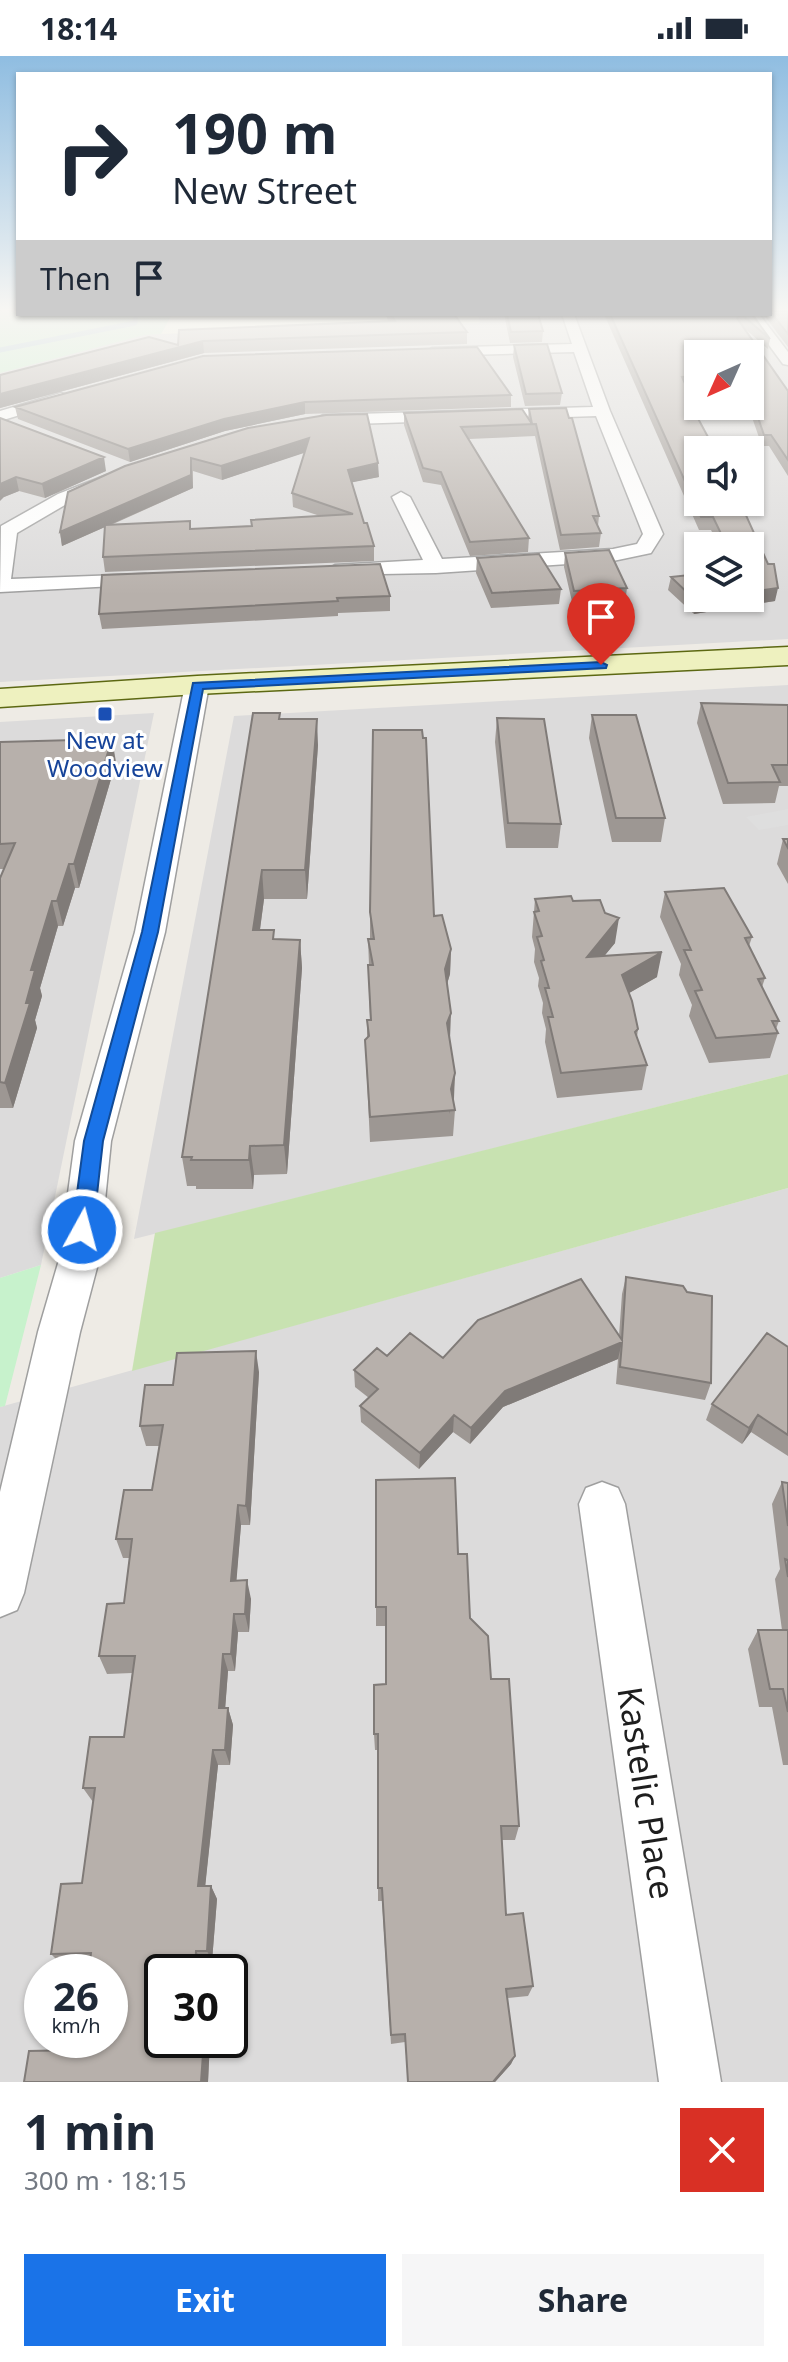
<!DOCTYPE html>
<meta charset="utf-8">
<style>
:root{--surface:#fff;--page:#f6f6f7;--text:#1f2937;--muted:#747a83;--accent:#1a73e8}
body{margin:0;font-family:"Noto Sans",sans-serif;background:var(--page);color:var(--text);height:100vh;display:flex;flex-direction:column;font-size:30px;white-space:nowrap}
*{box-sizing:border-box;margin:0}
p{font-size:26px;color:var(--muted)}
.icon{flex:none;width:44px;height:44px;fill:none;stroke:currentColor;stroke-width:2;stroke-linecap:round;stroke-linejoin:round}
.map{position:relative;height:2026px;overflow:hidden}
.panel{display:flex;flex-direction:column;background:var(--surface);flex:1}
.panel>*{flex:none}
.top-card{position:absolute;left:16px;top:16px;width:756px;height:244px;border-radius:0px;box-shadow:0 2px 6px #0004;background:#fff;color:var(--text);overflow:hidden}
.needle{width:52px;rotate:225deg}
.fabs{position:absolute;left:684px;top:284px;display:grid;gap:16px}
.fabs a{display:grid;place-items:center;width:80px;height:80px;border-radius:0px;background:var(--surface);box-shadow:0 2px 6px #0004;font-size:40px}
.speed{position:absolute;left:24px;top:1898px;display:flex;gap:16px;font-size:40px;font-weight:700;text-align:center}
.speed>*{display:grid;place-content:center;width:104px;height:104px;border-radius:50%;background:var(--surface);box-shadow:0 2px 6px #0004;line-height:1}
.speed small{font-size:20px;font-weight:400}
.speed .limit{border:4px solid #111;border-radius:12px;background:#fff;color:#111}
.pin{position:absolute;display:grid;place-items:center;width:68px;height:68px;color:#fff;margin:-82px -34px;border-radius:50% 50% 50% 0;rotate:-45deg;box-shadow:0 0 8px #0007}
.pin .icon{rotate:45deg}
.me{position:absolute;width:88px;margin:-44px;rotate:7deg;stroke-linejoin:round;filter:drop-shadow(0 0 6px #0008)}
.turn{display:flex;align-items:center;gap:28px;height:168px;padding:0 24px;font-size:36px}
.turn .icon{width:104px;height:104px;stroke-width:2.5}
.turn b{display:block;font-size:56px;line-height:68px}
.then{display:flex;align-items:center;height:76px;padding:0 24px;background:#0003;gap:16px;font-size:30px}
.round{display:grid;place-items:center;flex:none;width:84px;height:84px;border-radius:0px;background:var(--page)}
.overview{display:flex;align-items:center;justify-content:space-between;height:136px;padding:0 24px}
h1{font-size:48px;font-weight:700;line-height:60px}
.primary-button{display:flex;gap:16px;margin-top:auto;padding:16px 24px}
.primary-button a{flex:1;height:92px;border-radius:0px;background:var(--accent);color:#fff;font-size:32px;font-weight:700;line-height:92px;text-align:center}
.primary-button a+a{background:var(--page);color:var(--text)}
.status{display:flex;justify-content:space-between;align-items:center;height:56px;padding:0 40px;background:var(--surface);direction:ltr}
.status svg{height:22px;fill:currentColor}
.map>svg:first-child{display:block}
.residential{fill:#dcdbdb;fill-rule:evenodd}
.education{fill:#fafbe1}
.grass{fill:#c8e2b1}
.park{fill:#c7f2cc}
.parking{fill:#dedede}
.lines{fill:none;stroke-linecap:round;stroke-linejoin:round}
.stream{stroke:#abcbd6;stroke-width:5}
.street-casing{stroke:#9f9f9f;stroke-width:3}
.secondary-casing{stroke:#5c6812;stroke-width:3}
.street{fill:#fff;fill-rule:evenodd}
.secondary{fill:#eef1bf;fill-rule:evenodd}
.wall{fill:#9d9793;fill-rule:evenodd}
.shaded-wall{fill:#807b78}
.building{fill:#b7b0ab;stroke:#807b78;stroke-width:2}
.route{fill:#1a73e8;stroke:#114b97;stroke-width:2}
.transit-dot{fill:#1a4fb4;stroke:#fff;stroke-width:3}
.labels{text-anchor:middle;stroke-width:6;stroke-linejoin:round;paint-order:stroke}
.far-transit-label{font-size:24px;fill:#164399;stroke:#fff}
.near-street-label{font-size:34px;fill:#1e1e1e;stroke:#fff}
</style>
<div class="status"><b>18:14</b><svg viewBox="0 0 49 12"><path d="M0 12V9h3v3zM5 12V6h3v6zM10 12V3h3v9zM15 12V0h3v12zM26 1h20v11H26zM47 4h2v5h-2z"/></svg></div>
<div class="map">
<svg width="788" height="2026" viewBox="0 0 788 2026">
<rect width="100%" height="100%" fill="#eeebe5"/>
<!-- residential -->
<path class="residential" d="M0,255H18V258H770L788,255V583L0,626ZM698,298H750V350H698ZM698,394H750V446H698ZM698,490H750V542H698Z
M788,629V1018L134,1183L234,660Z
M154,657L41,1209L0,1222V666Z
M788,1132V2026H0V1351ZM42,1916H110V1984H42ZM162,1916H230V1984H162Z"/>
<!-- education -->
<path class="education" d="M172,258H478L480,267L161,278Z"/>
<!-- grass -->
<path class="grass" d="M788,1018V1132L132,1315L155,1177Z"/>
<!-- park -->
<path class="park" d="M0,255H18V258H172L161,278L144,279L0,317Z
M41,1209L5,1350L0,1351V1222Z"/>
<!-- parking -->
<path class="parking" d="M788,753V769L759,774L746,761Z"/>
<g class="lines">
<!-- stream -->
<path class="stream" d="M0,294L135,267L136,258"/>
<defs>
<path id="street" d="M562,258H574L610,355L663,478L651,497L613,505L436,517L328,519L325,515L335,509L423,504L392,441L401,436L410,441L442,503L613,493L637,488L643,478L596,360L323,369L315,364L323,359L593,351L574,296L432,300L425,296L432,292L572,288Z
M746,258H759L788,296V309L783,308Z
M61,337L66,339V345L0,365V355Z
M107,419L116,424L113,428L70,446L17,477L11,523L146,518L156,524L153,528L0,536L1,470L58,438Z
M197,622L205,624L209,629L165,876L111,1085L99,1204L80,1276L24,1537L17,1554L0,1561V1436L38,1276L59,1204L75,1085L135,876L185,629L189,624Z
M602,1426L618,1432L625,1448L721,2026H659L579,1448L586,1432Z"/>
<path id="secondary" d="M788,591V609L197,638L0,651V633L197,620Z"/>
</defs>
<!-- street casing -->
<use href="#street" class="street-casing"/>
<!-- secondary casing -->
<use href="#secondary" class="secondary-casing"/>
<!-- street -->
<use href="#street" class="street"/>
<!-- secondary -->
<use href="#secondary" class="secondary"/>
</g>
<!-- wall -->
<path class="wall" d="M770,255H788V291L763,258H770Z
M385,258H454L467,276V288L204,297L0,352V319L178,289L179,274L389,266Z
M504,258H538L543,275L542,286L510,287Z
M604,258H752L770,283L768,293L743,271L788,335V420L769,390H762L748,350H750V298H698V331H687L693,345L692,352L740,446L775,545L694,558L668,534L671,521L750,542V490H719L711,474H699Z
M514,289L562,337L560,349L525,350L513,301Z
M511,339V351L305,358L225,375L130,406L18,363L15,351Z
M529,353L599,460L598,470L601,477L599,491L560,494L535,380L469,383L529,482L528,496L470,500L441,429L423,426L404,369V357L528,362Z
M0,362L106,415L45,442L19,435L4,441Z
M248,372L379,421L352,426L364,467L374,490V505L105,516L103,501L105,471L62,490L60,476ZM305,396L292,437L293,451L320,460L252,470L191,473L111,469L193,432V415L222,424Z
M565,497L627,532L625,547L573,550L564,511Z
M477,502L561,533L559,548L491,552L476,517Z
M102,519L390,540V555L338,557V560L102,573L99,558Z
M701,647L788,649V730H779L775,747L723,748L697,667Z
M280,657V663L318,689L307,843H264L260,874L275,883L300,884L302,912L287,1118L254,1119L253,1133H196V1130H187L182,1101Z
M592,659L665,762L661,786H612L589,682Z
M497,662L561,768L558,792H506L495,686Z
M0,686L116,706L79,832H75L63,870H58L40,932L42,940L35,964L37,972L13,1052H0V822L4,813H0Z
M783,783H788V828L777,808Z
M665,836L752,881L749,890L765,922L762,931L779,965L776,973L778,977L770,1002L709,1007L689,960L692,949L679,919L681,908L660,861Z
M535,843L573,845L615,887L604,900L657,921L629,937L638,973L637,981L647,1009L642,1034L557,1042L545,986L546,973L542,957L543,947L538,930L539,922L534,906L535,893L532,881Z
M370,856L434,860L451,893L450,918L447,928L450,984L455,1017L453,1045L455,1054L453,1080L370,1086L365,984L367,982V964H370L368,909H369L368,883H370Z
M626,1221L711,1327L705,1344L616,1328L618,1303L503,1351L470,1388L453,1376L419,1413L361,1366L360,1350L369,1342L355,1331L354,1314L387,1300L443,1302L619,1280L622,1238Z
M788,1291V1400L751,1376L742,1388L706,1364L712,1348Z
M259,1316L250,1469H241L236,1525L251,1543L249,1576H238L235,1615H228L225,1652H228L233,1669L230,1709H218L205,1830H211L217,1843L212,1905L202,1906V1916H162V1984H210L208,2026L79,1994L90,1908L62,1909L51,1898L82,1827L93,1746L83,1732L124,1681L132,1617L107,1618L99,1600L124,1547L130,1502H123L116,1483L152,1434L159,1390H146L140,1370L173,1329Z
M782,1426L788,1427V1709H783L772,1651H759L748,1593L758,1574H782L775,1523L780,1513L772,1448Z
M458,1498L470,1562L491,1623L519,1770L515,1784H502L506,1859L533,1930L528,1940L507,1942L515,2000L511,2008L495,2026H408L405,1986L391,1988L382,1845H378V1694H375L374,1678L386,1628V1570H376V1551Z"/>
<!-- shaded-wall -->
<path class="shaded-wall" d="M203,285L204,297L0,352V338Z
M305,346V358L225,375L130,406L128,393L224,363Z
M309,382L310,395L222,424L221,410Z
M104,401L106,415L45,442L42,428Z
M191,402L193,432L62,490L60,476Z
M378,407L379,421L349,427L348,414Z
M16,421L19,435L4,441L0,445V428Z
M778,532L775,545L694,558L696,545L713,542H750V536Z
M317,663L318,689L307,843L305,814Z
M112,683L116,706L79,832L74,808Z
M69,808L75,832L63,870L57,845Z
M262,814L264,843L256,902L253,874Z
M52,845L58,870L40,932L42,940L35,964L37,972L13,1052L5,1027L26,947L31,914Z
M619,862L615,887L583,926L587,901Z
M300,884L302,912L287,1118L284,1089Z
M451,893L450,918L444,938L445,913Z
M662,896L657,921L617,944L622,919Z
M451,957L450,983L446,992L447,967Z
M455,1017L454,1042L449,1058L451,1033Z
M250,1090L254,1119L253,1133L249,1104Z
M622,1286L618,1303L503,1351L470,1388L471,1372L505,1335Z
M256,1295L259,1316L250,1469L246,1450Z
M454,1359L453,1376L419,1413L420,1397Z
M758,1359L751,1376L742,1388L749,1372Z
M238,1449L241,1469L235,1543L231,1525Z
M247,1524L251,1543L249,1576L245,1558Z
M234,1558L238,1576L235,1615L231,1598Z
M223,1598L228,1615L224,1668L219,1652Z
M228,1652L233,1669L230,1709L225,1694Z
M213,1694L218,1709L204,1842L198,1830Z
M211,1830L217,1843L212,1905L207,1895Z
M196,1895L202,1906V1916H195Z
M204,1984H210L208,2026H201Z
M515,2000L511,2008L495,2026H493Z"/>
<!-- building -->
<path class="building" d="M770,255H788V278Z
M391,258H454L467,276L203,285L0,338V319L149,281L178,289L179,274L395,265Z
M507,258H538L543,275L511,276Z
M610,258H752L770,283L741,258L737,262L788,335V404L771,379H764L750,338V298H698V320L682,321L693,345L688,344L715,394H698V446H740L768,508H774L778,532L750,536V490H727L713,461H701Z
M547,288L562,337L526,338L514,289Z
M477,291L511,339L305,346L224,363L128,393L15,351L203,300Z
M566,352L569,362H572L599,460H593L601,477L561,479L536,368L461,371L529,482L470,486L441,416L423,412L404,357L522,353L532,368L529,353Z
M367,358L378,407L348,414L364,467H367L374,490L103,501L105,469L190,465V473L252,470L251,464L353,458L292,437L309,382L221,410L191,402V419L60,476L68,436L125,410L248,372L326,359Z
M0,362L104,401L42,428L16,421L0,428Z
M609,494L627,532L574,535L565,497Z
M539,498L561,533L492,537L477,502Z
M380,508L390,540L337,542L338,545L99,558L102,519Z
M698,518V542H713L696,545L671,521Z
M701,647L788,649V709H772L780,726L728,727Z
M253,657H280L279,663H317L305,814H262L253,874H274L273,883L300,884L284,1089L250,1090L249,1104H191L192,1101H182Z
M592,659H636L665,762H616Z
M497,662L544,663L561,768L508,767Z
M373,674H422L423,682H426L434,860L442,859L451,893L445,913L451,957L447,967L455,1017L451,1033L455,1054L370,1061L365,984L369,980L367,964H371L368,909H373L368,883H374L370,856Z
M112,683L74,808H69L57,845H52L31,914H35L26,947H30L5,1027L0,1026V822L15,787L0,788V686Z
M783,783H788V792Z
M724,832L752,881L745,882L765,922L758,923L779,965H772L778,977L716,982L695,935L702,934L684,894H691L665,836Z
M571,840L573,845L600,844L605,857L619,862L587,901L662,896L622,919L632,945L638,973L635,976L647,1009L561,1017L548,961H553L545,932H549L541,905L544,904L537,881L542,880L534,856L539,855L535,843Z
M626,1221L683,1230L687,1236L712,1240L711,1327L620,1311L622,1286L505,1335L471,1372L454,1359L420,1397L360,1350L378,1333L354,1314L377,1292L387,1300L410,1277L443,1302L478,1264L581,1223L622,1284Z
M767,1277L788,1291V1379L758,1359L749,1372L712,1348Z
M256,1295L246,1450L238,1449L231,1525L247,1524L245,1558H234L231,1598H223L219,1652H228L225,1694H213L198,1830H211L207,1895H196L195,1916H162V1984H204L201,2026H24L29,1995L79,1994L80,1984H110V1916H89L91,1897L51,1898L61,1828L82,1827L95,1732H83L90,1681H124L135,1600H99L107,1548L124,1547L132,1483H116L124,1434H152L163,1369L140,1370L145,1329H173L177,1297Z
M455,1422L458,1498H467L470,1562L488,1580L491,1623H509L519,1770H501L506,1859L523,1857L533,1930L506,1933L515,2000L493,2026H408L405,1978L391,1979L382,1832H378V1678H374V1629L386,1628V1551H376V1424Z
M782,1426L788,1427V1470Z
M785,1503L788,1504V1521Z
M758,1574H788V1656L783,1633H770Z"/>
<!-- sky -->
<linearGradient id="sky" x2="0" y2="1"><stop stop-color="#8fbde1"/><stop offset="0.47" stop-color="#f7f6f3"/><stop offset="1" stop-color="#f7f6f3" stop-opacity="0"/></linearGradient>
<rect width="788" height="539" fill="url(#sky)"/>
<!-- route -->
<path class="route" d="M601,606L607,609L606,612L203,633L158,876L103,1085L93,1174L90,1180L82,1183L75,1180L72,1174L84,1085L142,876L193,627Z"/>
<!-- markers -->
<rect class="transit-dot" x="97" y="650" width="16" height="16" rx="4"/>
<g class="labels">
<!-- far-transit labels -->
<g class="far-transit-label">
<text x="105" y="693">New at<tspan x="105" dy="28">Woodview</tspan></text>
</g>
<!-- near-street labels -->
<g class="near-street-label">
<text transform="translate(646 1737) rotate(81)" y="12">Kastelic Place</text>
</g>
</g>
</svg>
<div class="fabs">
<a><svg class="needle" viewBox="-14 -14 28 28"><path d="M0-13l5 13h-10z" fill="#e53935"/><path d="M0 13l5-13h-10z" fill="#747a83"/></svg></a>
<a><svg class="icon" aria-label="sound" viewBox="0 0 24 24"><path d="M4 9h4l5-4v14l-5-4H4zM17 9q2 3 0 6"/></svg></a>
<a><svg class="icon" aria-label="layers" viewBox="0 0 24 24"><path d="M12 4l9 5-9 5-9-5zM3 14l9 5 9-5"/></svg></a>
</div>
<div class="speed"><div>26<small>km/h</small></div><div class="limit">30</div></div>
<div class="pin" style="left:601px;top:609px;background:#d93025"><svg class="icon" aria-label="arrive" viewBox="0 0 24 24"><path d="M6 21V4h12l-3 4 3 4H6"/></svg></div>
<svg class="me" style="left:82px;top:1174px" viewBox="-20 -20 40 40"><circle r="17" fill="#1a73e8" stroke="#fff" stroke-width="3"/><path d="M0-11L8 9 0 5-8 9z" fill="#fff"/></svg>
<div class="top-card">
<div class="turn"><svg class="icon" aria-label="right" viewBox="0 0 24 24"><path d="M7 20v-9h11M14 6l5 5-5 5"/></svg><div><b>190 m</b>New Street</div></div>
<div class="then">Then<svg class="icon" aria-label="arrive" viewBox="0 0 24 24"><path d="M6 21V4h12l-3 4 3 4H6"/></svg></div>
</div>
</div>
<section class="panel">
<div class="overview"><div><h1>1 min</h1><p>300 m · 18:15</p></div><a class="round" style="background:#d93025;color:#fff"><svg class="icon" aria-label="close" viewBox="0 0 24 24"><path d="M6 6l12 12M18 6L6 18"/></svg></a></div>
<div class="primary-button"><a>Exit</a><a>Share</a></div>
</section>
